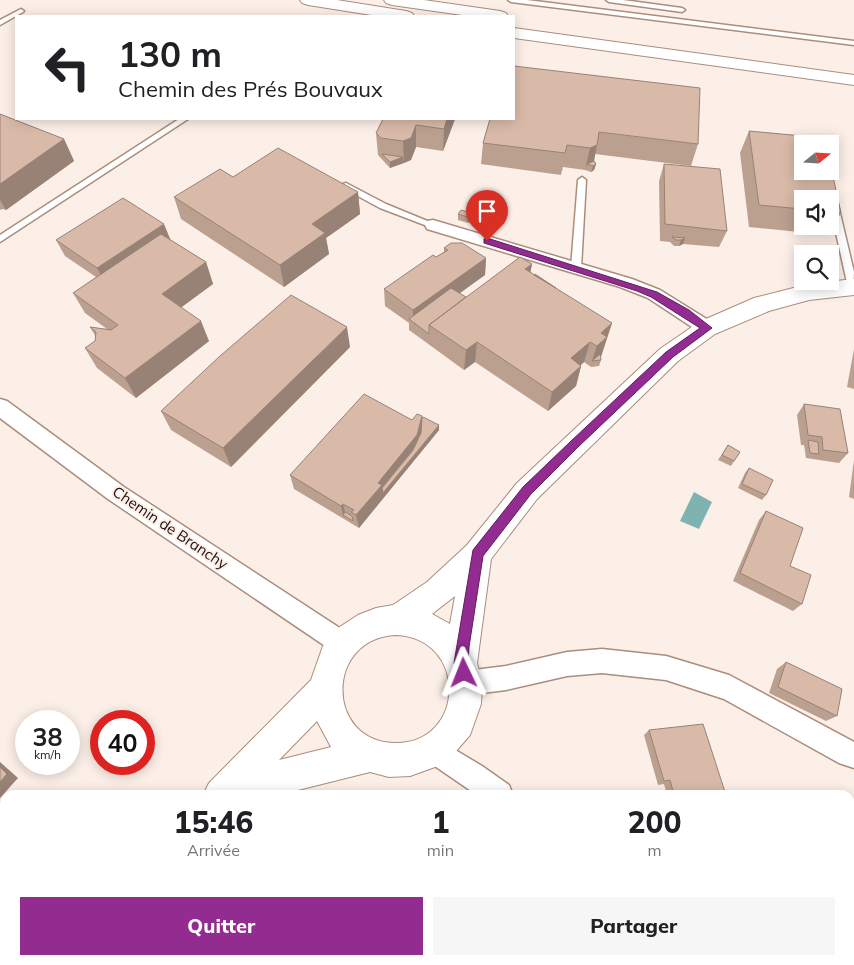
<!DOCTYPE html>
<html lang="fr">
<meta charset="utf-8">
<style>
:root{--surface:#fff;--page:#f6f6f6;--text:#202124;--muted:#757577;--accent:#932c91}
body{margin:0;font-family:Mulish,sans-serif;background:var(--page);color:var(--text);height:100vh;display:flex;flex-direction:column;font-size:19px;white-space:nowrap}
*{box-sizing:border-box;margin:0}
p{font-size:16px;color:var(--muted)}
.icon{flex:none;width:28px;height:28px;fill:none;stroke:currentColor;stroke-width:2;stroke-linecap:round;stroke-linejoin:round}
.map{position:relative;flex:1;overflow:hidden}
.drawer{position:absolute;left:0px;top:790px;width:855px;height:175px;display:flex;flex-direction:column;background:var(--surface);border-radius:15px 15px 0 0;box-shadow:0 2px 12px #0003}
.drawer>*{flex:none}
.guide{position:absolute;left:15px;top:15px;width:500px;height:105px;border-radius:0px;box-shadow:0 2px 12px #0003;background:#fff;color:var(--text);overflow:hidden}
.needle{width:32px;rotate:72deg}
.tools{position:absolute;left:794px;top:135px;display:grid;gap:10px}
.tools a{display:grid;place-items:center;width:45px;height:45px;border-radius:0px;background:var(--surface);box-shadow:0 2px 12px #0003;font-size:25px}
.speed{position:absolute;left:15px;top:710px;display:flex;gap:10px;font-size:25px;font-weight:700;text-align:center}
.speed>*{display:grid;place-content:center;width:65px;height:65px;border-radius:50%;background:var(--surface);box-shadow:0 2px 12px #0003;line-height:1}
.speed small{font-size:12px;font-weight:400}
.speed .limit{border:8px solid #d22;background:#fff;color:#111}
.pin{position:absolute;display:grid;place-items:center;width:42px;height:42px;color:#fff;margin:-51px -21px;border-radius:50% 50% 50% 0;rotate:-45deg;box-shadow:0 0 5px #0007}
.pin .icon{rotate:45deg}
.me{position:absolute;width:55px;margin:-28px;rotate:358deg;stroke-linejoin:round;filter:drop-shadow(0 0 4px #0008)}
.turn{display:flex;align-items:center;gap:18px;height:105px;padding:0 20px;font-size:22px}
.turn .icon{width:65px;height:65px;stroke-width:2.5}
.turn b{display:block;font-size:35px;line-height:42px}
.eta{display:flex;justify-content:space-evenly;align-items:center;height:85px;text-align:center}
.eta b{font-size:30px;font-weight:800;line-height:35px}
.button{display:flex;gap:10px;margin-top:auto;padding:10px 20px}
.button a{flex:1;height:58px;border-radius:0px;background:var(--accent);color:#fff;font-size:20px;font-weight:800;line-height:58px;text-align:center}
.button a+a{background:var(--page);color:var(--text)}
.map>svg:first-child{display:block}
.water{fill:#7fb3b2}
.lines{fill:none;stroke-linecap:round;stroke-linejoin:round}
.service-casing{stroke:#ab8d7c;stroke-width:3}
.minor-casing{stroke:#ab8d7c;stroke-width:3}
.tertiary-casing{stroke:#ab8d7c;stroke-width:2}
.motorway-casing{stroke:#ab8d7c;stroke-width:2}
.service{fill:#fff;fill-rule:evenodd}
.minor{fill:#fff;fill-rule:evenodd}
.tertiary{fill:#fff;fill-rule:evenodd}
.motorway{fill:#fff;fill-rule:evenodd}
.wall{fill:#bba090;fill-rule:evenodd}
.shaded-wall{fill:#988276}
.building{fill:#d9baa8;stroke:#988276}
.route{fill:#932c91;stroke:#601d5e}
.labels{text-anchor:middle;stroke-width:4;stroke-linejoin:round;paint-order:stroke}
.street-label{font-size:15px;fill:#1d120c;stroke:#fcefe8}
</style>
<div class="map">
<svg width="854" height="965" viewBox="0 0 854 965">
<rect width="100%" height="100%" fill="#fcefe8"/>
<!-- water -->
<path class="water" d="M694,492L712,502L699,529L680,521Z"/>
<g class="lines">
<defs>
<path id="service" d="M508,0H527L854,41V45L511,2Z
M606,0H623L682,8L685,10L682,12L609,2Z
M21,9L24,11L23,12L0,25V20Z
M179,119H188L0,242V235Z
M582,177L586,180L581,268L576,271L571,268L578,180Z
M346,183L386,204L437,225L433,228L430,227L380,208L343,188V184Z
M834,202L838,205L854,272L853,290L848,287L830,206L831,203Z"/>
<path id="minor" d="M433,220L632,279L660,290L713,323L716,328L713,333L707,335L701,333L648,298L620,287L427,229L425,225L427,221Z
M0,399L7,401L124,487L352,636L355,644L352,652L343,656L334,652L108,499L0,418Z
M602,649L666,656L729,675L854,742V768L839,763L724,699L666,680L602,673L567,676L506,690L466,695L457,692L453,683L457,674L466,671L506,666L567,652Z
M432,736L482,766L509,785L513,795H477L423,758L419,749L423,740Z
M587,960H617L616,965H586Z
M660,960H692L694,965H662Z"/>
<path id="tertiary" d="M854,279V295L809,300L769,311L715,334L678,361L537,499L491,559L477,663L482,683L481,704L470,735L452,756L435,767L410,776L389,777L370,772L278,795H203L209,783L311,680L323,646L335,630L358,615L376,608L393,605L427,582L467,545L517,483L660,349L699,322L754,298L809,284ZM455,596L450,624L432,614ZM396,635C469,638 466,745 394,743C325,741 325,638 396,635ZM317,721L331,747L279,760Z
M34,960H77L74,965H32Z"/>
<path id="motorway" d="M300,0H337L406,11L412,13L414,16H378L308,5L302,3Z
M384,0H424L500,11L506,13L508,16H469L392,5L386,3Z
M514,28L854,75V85L514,38Z"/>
</defs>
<!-- service casing -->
<use href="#service" class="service-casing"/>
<!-- minor casing -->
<use href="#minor" class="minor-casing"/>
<!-- tertiary casing -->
<use href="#tertiary" class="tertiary-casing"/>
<!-- motorway casing -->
<use href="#motorway" class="motorway-casing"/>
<!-- service -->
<use href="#service" class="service"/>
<!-- minor -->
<use href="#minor" class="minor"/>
<!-- tertiary -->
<use href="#tertiary" class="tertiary"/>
<!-- motorway -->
<use href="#motorway" class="motorway"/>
</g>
<!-- wall -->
<path class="wall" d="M0,114L64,139L74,161L6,210L2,209L0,210Z
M383,119H455L443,151L416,147L411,160L390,168L378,155L376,133Z
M490,119L698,144L691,166L595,154L594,161L596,164L594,170L591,172L585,170L563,167L561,175L481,164L483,143Z
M749,131L824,138L826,144H802V171H830V163L841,213L829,235L749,227L740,153ZM802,199H830V226H802Z
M664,164L727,231L719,247L683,244L679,246H674L670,242L660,241L659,181Z
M233,177L358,192L360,214L326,238L329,254L284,287L181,219L174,197Z
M471,213V219L468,223L458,220V214Z
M56,240H170L206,262L213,284L181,307L209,341L136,398L97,368L85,348L95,341L96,337L90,327L107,329L85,313L73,293L96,277L65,256Z
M444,248L486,258L485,275L459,293L466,297L532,264L530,273L612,323L600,358L601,360L599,366L591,367L584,362L581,365V366L576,386L548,411L475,362L464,370L409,330V323L385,306L384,289L444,252Z
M350,347L231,467L171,430L161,411Z
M854,349V389L847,387Z
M804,404L848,453L839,463L806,458L804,445H801L797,415Z
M422,418L439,425V430L359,528L294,489L290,475L412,420Z
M728,445L740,452L731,466L718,460Z
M854,460V499L849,497Z
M749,468L766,495L762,500L738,488L745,473Z
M766,511L790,566L802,604L793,611L733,581L759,520Z
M786,662L837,716L826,721L769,693L777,669Z
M649,730L726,795H667L664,784L658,785L644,735Z"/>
<!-- shaded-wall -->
<path class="shaded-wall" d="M447,119H455L443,151L444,129Z
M416,125V147L411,160L404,163L403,141Z
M64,139L74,161L6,210L0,200V184Z
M597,145L593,166L596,164L594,170L591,172L593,166L587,164L585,170L590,148Z
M403,157L404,163L390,168V162Z
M358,192L360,214L326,238L329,254L284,287L280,265L312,224Z
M471,213V219L468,223V217Z
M164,224L171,241L106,284L97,268Z
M685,238L683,244L679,246L681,240Z
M486,258L485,275L416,325L413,323V310Z
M206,262L213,284L171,315L162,294Z
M532,264L528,285L525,269Z
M201,321L209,341L136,398L125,378Z
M612,323L601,357L592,361L601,333Z
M347,327L350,347L231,467L223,448Z
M477,342L475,362L464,370L466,350Z
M590,342L584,362L566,378L571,358Z
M581,366L576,386L548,411L552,392Z
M422,416V431L417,449L439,425V430L359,528L356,515Z
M343,504L346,516L343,515L341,506Z
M0,762L18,778L0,798Z
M5,863V878L0,871V868Z
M5,946V960H8L2,965H0V951Z
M154,960H163L167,965H158Z
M241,960H244L233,965H230Z
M280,960H284V961L275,965H273Z"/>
<!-- building -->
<path class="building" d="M514,66L700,88L698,144L599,132L597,145L590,148L567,145L565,153L483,143L490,119H514Z
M0,114L64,139L0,184Z
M383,119H447L444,129L416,125L411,138L403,141L381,138L376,133Z
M749,131L824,138L826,144H802V171H830V163L841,213L830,212V199H802V209L759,205Z
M278,148L358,192L312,224L325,233L280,265L174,197L220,169L233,177Z
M382,154L403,157L390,162Z
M594,161L596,164L593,166L587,164Z
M664,164L720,169L727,231L665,224Z
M123,198L164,224L97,268L56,240Z
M461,210L471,213L468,217L458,214Z
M161,234L206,262L162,294L201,321L125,378L85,348L95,341L96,332L90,327L111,330L118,325L73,293Z
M672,237L685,238L681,240H676Z
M451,243H462L486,258L413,310L384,289L433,255L436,257L448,250L444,248Z
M520,257L532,264L525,269L612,323L601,333L607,337L597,346L590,342L571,358L581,366L552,392L477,342L466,350L429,325Z
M535,274L556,288L534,275Z
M451,288L466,297L429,325V334L409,319Z
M291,295L347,327L223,448L161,411L220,356Z
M600,354L601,360L592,361Z
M364,394L412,420L417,414L422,416L417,435L378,483L382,485L356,515L351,512L354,510L343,504L341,506L290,475Z
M804,404L840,409L848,453L823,450L822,437L808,435Z
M423,417L439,425L383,493L382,488L413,450L421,433L422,418Z
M808,440L818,442L819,454L810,453Z
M728,445L740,452L734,461L722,455Z
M749,468L773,480L766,495L742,484Z
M766,511L803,528L790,566L811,575L802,604L740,573Z
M345,512L352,516L353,521L343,515Z
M786,662L842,689L837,716L778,687Z
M703,724L726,795H674L670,780L664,781L649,730Z
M0,767L7,774L0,782Z
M3,809L5,813V863L0,868V811Z
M0,871L5,878V946L0,951Z
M149,960H154L158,965H145Z
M216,960H241L230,965H217Z
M256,960H280V962L273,965H257Z
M492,960H557L555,965H499Z"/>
<!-- route -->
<path class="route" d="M487,238L657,292L689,310L712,328L673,357L577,448L531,494L483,556L469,647L468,663L470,673L468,678L464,679L459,678L454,663L473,550L523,487L570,442L666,352L700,328L651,297L637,291L484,243V239Z"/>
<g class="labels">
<!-- street labels -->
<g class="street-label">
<text transform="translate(170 528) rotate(34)" y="5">Chemin de Branchy</text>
</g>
</g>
</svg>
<div class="tools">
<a><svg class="needle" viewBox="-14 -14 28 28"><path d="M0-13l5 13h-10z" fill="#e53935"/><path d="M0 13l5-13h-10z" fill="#757577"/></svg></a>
<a><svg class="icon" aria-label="sound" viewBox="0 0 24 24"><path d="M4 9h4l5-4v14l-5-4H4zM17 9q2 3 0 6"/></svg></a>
<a><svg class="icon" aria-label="search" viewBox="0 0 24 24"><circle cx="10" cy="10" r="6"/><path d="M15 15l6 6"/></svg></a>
</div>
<div class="speed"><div>38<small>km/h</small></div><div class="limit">40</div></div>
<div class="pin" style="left:487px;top:241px;background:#d93025"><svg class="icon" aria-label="arrive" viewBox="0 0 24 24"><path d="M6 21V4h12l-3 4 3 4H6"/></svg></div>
<svg class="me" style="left:464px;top:673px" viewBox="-20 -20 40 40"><path d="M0-17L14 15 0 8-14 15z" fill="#932c91" stroke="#fff" stroke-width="4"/></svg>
<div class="guide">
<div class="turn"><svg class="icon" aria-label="left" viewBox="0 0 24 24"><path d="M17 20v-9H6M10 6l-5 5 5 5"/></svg><div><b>130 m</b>Chemin des Prés Bouvaux</div></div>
</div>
<section class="drawer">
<div class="eta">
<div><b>15:46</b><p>Arrivée</p></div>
<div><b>1</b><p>min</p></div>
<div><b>200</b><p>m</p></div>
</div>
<div class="button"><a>Quitter</a><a>Partager</a></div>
</section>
</div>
